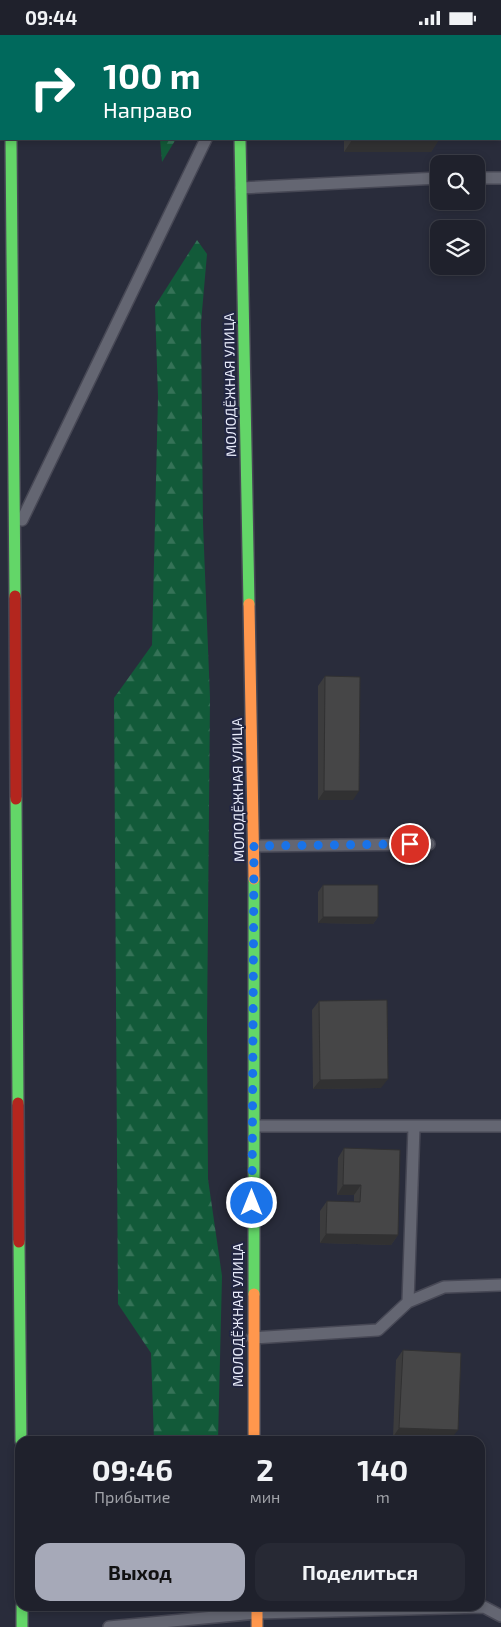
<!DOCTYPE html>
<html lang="ru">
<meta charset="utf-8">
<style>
:root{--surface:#1f212c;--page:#272934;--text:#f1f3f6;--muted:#a1a3a9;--line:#3c3e48;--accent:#a6a9b8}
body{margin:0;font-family:"Exo 2",sans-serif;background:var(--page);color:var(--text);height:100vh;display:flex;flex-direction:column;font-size:19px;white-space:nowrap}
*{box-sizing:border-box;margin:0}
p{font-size:16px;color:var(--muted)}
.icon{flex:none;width:28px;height:28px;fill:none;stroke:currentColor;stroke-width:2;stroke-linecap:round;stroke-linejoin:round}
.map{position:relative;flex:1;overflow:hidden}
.drawer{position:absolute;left:15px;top:1401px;width:470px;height:175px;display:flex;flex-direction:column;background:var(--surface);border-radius:15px;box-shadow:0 2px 8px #0003,0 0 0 1px var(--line)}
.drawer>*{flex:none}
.banner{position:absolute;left:0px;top:0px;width:501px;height:105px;box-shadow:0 2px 8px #0003,0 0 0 1px var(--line);background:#00695c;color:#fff;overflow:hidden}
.fabs{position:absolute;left:430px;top:120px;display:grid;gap:10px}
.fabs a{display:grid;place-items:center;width:55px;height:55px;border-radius:10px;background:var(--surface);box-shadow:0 2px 8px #0003,0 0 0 1px var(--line);font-size:25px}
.pin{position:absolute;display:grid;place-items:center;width:42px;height:42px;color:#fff;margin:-21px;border:2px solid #fff;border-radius:50%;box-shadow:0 1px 5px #0007}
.me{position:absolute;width:55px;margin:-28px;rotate:0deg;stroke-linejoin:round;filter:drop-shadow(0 0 4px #0008)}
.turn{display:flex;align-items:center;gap:18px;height:105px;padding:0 20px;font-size:22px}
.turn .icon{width:65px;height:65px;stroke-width:2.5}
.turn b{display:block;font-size:35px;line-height:42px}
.eta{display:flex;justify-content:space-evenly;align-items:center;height:85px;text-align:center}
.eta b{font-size:30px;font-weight:700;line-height:35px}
.action{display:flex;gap:10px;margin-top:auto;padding:10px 20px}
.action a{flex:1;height:58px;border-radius:15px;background:var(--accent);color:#111;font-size:20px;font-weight:700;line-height:58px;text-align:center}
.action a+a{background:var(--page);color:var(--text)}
.status{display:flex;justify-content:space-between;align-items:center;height:35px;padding:0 25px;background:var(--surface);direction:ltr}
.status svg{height:14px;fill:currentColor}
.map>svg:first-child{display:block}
.forest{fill:url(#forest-firs)}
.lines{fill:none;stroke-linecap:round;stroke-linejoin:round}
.lane-casing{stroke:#474855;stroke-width:14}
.fast-casing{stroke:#474855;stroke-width:14}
.slow-casing{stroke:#474855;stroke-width:14}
.jam-casing{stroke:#474855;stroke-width:14}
.lane{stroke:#646672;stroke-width:11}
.fast{stroke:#63d668;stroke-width:11}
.slow{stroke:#ff974d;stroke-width:11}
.jam{stroke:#b3261e;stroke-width:11}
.wall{fill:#3c3c3d}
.shaded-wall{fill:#313132}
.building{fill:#464647;stroke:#313132}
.route{stroke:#1a73e8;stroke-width:9;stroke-dasharray:0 16.2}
.labels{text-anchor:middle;stroke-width:4;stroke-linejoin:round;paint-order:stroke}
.street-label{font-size:14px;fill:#eaedfc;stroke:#222642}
</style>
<div class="status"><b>09:44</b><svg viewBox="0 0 49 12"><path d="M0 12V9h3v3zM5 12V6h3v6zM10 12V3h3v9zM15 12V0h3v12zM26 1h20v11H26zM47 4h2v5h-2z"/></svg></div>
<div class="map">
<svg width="501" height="1592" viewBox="0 0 501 1592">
<defs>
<pattern id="forest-firs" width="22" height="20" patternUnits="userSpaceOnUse" patternTransform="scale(1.25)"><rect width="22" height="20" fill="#125a39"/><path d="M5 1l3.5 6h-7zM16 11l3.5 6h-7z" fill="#357257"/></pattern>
</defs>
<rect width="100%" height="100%" fill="#292c3b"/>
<!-- forest -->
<path class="forest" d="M160,104H176L162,127Z
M197,205L207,219L201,288L203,489L210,663L207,993L208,1144L222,1241L218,1406H154L151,1318L118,1269L114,663L152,610L158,362L155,271Z"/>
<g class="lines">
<defs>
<path id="lane" d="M476,143H501
M241,153L439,143
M22,485L206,104
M254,811L429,809
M254,1091H501
M408,1267L414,1092
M252,1303L378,1295L408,1267L444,1252L501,1250
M109,1592L257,1578L484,1572L501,1581"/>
<path id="fast" d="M241,0V1
M11,104L15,561
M240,104L249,569
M16,764L18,1068
M254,844V1259
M19,1207L21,1406
M22,1571V1592"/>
<path id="slow" d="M10,0V1
M249,569L254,844
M254,1259V1406
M257,1571V1592"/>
<path id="jam" d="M15,561L16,764
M18,1068L19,1207"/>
</defs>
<!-- lane casing -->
<use href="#lane" class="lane-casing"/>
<!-- fast casing -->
<use href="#fast" class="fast-casing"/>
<!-- slow casing -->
<use href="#slow" class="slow-casing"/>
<!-- jam casing -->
<use href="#jam" class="jam-casing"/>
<!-- lane -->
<use href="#lane" class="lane"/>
<!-- fast -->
<use href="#fast" class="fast"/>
<!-- slow -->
<use href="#slow" class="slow"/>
<!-- jam -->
<use href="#jam" class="jam"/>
</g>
<!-- wall -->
<path class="wall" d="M361,0H501V12L500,13V1H361Z
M344,104H439L431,117H344Z
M325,641L353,765H318V651Z
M323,850L378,882L373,889L318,888V857Z
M319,966L381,1053L313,1054L312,975Z
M344,1113L398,1200L391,1210L320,1208V1176L327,1166L354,1167V1160H337L338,1123Z
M403,1315L451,1404L393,1402L396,1325Z"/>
<!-- shaded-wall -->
<path class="shaded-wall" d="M352,105H439L431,117H344Z
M324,756H359L353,765H318Z
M323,882H378L373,889L318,888Z
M388,1044L381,1053L313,1054L320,1045Z
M343,1150H361L354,1160H337Z
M326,1199L398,1200L391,1210L320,1208Z
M399,1393L458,1395L451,1404L393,1402Z"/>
<!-- building -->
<path class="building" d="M369,0H501V9H500V1H369Z
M352,104H439V105H352Z
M325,641L360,642L359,756H324Z
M323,850H378V882H323Z
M387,965L388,1044L320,1045L319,966Z
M344,1113L400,1115L398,1200L326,1199L327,1166L360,1167L361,1150H343Z
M403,1315L461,1318L458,1395L399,1393Z"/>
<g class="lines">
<!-- route -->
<path class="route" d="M252,1168L254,811L410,809"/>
</g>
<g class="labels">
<!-- street labels -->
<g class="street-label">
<text transform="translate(230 350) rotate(-91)" y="5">МОЛОДЁЖНАЯ УЛИЦА</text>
<text transform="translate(238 755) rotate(-91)" y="5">МОЛОДЁЖНАЯ УЛИЦА</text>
<text transform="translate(238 1280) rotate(-90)" y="5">МОЛОДЁЖНАЯ УЛИЦА</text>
</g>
</g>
</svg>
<div class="fabs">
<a><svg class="icon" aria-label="search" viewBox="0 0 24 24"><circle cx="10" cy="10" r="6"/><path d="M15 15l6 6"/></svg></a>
<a><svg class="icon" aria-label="layers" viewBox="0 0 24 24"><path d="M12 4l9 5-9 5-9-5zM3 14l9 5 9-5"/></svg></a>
</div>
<div class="pin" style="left:410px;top:809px;background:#d93025"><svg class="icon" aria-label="arrive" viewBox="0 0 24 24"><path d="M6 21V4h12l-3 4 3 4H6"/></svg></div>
<svg class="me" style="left:252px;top:1168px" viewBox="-20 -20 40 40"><circle r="17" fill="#1a73e8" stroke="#fff" stroke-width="3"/><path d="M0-11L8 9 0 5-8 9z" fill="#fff"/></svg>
<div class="banner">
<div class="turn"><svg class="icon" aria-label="right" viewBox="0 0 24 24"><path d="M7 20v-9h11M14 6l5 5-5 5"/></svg><div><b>100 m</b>Направо</div></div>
</div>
<section class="drawer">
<div class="eta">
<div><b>09:46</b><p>Прибытие</p></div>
<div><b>2</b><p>мин</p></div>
<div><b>140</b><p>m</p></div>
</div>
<div class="action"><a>Выход</a><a>Поделиться</a></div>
</section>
</div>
